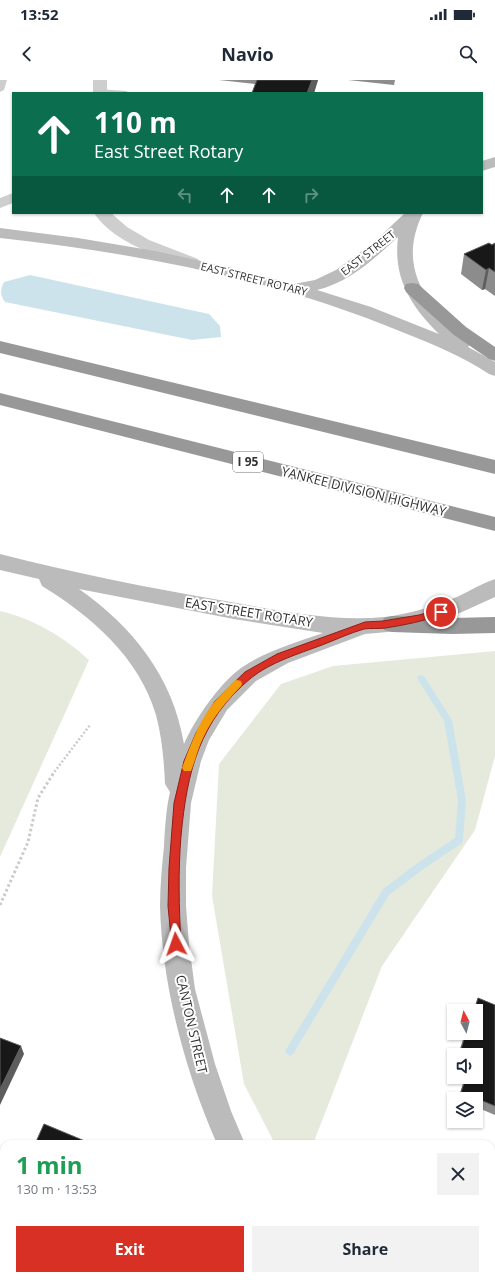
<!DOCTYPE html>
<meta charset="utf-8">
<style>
:root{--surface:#fff;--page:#f2f2f3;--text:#1f2937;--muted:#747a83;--accent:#d93025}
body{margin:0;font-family:"Open Sans",sans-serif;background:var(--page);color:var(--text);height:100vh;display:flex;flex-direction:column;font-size:15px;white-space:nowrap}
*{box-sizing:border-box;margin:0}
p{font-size:13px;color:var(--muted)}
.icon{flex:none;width:22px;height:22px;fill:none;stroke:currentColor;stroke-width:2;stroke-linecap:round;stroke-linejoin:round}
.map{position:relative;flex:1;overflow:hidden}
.drawer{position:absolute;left:0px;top:1060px;width:495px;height:140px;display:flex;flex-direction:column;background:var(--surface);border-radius:12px 12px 0 0;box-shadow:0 1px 3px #0004}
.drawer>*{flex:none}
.banner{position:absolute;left:12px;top:12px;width:471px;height:122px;border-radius:0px;box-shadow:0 1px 3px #0004;background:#0b6e4f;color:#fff;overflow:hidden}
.needle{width:26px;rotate:353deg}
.buttons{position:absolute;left:447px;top:924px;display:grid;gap:8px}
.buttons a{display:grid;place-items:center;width:36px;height:36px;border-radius:0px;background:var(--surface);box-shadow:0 1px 3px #0004;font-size:20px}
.pin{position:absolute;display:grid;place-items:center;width:34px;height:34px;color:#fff;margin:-17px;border:2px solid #fff;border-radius:50%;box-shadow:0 1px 4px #0007}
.me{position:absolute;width:44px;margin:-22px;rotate:356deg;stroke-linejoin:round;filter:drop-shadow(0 0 3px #0008)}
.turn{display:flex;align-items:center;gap:14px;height:84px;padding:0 16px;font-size:18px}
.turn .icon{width:52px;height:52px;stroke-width:2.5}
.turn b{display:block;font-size:28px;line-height:34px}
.lanes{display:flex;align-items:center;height:38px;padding:0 16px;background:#0003;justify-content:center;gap:20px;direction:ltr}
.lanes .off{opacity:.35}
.round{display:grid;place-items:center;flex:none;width:42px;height:42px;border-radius:0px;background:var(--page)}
.overview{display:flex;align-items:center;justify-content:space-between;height:68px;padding:0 16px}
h1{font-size:24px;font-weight:700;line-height:30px;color:#1e9e55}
.action{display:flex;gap:8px;margin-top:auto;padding:8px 16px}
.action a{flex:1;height:46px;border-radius:0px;background:var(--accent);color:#fff;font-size:16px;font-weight:700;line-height:46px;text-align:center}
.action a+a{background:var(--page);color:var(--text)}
.status{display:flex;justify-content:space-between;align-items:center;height:28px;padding:0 20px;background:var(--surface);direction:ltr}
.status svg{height:11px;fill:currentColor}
header{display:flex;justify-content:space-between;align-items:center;height:52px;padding:0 16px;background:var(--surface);font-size:18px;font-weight:700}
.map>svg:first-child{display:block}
.green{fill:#e6eadd}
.water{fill:#cde3ec}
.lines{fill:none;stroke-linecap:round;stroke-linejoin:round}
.stream{fill:#cde3ec;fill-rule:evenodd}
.path-far1{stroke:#cbcbcb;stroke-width:2.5;stroke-dasharray:2 2;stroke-linecap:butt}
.path{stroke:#cbcbcb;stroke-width:3;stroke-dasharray:2.5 2.5;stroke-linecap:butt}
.service{fill:#cecece;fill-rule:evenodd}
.minor{fill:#cecece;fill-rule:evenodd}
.secondary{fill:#bbb;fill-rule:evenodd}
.motorway{fill:#989898;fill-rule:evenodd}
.wall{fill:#8c8c8c}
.shaded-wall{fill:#5d5d5d}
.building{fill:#181818;stroke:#5d5d5d}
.route{fill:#d93025;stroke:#8d1f18}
.slow{fill:#f59e0b}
.labels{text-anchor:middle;stroke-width:4;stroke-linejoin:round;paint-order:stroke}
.far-street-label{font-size:11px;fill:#313131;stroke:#fff}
.shield{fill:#fff;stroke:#6f6f6f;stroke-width:1}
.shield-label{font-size:12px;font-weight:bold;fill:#313131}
.street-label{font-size:13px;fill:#313131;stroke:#fff}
</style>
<div class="status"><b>13:52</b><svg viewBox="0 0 49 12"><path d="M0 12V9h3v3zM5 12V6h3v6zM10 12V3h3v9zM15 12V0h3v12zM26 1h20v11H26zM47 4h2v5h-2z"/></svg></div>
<header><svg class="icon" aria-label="back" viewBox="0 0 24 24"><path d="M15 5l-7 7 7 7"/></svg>Navio<svg class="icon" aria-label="search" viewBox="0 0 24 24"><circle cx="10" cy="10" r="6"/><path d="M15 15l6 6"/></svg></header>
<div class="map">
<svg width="495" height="1200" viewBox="0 0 495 1200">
<rect width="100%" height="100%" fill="#fff"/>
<!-- green -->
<path class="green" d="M0,531C34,539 64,557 89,580L0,777Z
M495,571V676L475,750L382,886L313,1064H275L244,1004L212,816L219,684L281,604L333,586Z"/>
<!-- water -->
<path class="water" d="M30,195L209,234L220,246L221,257L192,260L5,222C0,215 0,210 4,202Z"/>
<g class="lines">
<!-- stream -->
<path class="stream" d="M421,595L424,596L452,640L466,720L463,760L462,763L425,788L389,815L293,974L290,976L287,974L285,971L287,968L383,809L419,782L455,758L458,720L444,641L417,598L418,596Z"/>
<!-- path-far1 -->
<path class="path-far1" d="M52,695L90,645"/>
<!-- path -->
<path class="path" d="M0,825L28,762L38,718L53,694"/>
<!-- service -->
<path class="service" d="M0,0H7L4,10L0,12Z
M98,9L126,11L130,13H99L97,11Z"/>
<!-- minor -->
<path class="minor" d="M93,0H107V13H93Z
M13,113V123L0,128V118Z
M94,133H111L127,147L149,160L198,179L200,182L198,185C189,188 179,184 171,180C143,171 111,158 94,133Z"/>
<!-- secondary -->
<path class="secondary" d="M495,77V87L482,91V81Z
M405,133H423C396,188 427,226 467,261L470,265L468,267L495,282V296L489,294C462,276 432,264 402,252C275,199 136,173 0,158V148L78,158L155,171L233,188L294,204L315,200L336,190L374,162ZM398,157C393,199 411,226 439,254L371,227L317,210C350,202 374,179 398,157Z
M0,474C74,493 149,508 225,521C277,530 331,542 384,537C410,534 435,526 459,516C471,510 483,503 495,499V517L462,532L427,544L399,551L365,554L288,583L256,601L227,630L209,660L201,681L191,723L186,788V826L189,864L195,909L215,984L231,1031L245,1064H217C185,991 162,906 160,826C160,806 162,786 164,766C165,748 166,729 170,712L165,704C164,681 162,657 156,635C139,577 91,536 42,506L39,499L0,490ZM79,509L234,539L323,553C295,563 266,571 241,588C219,604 195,639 184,664C173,597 133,547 79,509Z
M286,1196H316L318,1200H288Z"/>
<!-- motorway -->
<path class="motorway" d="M412,203L418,204L466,247L495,267V281L489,279L454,255L406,212L404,208L406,204Z
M0,261L495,380V394L0,273Z
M0,313L495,437V451L0,325Z
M392,536L452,538L495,537V553L452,554L392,552L384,550L381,544L384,538Z"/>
</g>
<!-- wall -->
<path class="wall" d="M219,0H318L314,13H252L255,4Z
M348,0H395L394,5Z
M495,163V216L485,209L482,210L461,194L464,174Z
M478,918L495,925V1035L476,1027V1019H458L465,997H476V975H458L465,953H476V931H473Z"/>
<!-- shaded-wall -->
<path class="shaded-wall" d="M312,0H318L314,13H307Z
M489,188L485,209L482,210L486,190Z
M21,966L24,974L0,1025V1009Z
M6,1196H12L14,1198L13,1200H5Z"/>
<!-- building -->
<path class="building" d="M257,0H312L307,13H252Z
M489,163L492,165L495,163V192L489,188L486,190L464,174Z
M478,918L495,925V1026L461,1012L466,997H476V975H459L466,953H476V931H474Z
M0,958L21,966L0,1009Z
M44,1044L92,1064H35Z
M0,1189L4,1190V1196H6L5,1200H0Z"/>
<!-- route -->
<path class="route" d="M441,529L445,532L444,534C424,541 405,545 385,548C378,549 371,548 364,549C350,553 335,560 322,565C298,574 271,582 251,598C199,641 187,692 181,756C178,792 179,828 181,864L180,868L176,869L172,868L168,826L169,788L174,723L184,681L196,653L215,621L245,592L277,574L365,542L383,541L419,535Z"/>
<!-- slow -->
<path class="slow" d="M237,600L241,601L242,604L241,606C226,622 213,637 204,656C198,667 196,679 191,691H184L182,688C191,664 199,641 215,621C221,614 228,608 234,601Z"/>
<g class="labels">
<!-- far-street labels -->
<g class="far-street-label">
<text transform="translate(368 173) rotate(-38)" y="4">EAST STREET</text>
<text transform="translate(254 199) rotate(14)" y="4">EAST STREET ROTARY</text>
</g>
<!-- shield labels -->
<rect class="shield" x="233" y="372" width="30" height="20" rx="3"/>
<g class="shield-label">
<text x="248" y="386">I 95</text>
</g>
<!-- street labels -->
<g class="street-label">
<text transform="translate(364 411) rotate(14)" y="5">YANKEE DIVISION HIGHWAY</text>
<text transform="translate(249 532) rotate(9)" y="5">EAST STREET ROTARY</text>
<text transform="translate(192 944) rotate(77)" y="5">CANTON STREET</text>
</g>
</g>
</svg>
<div class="buttons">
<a><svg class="needle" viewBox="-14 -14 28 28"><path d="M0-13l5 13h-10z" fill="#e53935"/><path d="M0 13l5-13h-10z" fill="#747a83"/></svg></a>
<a><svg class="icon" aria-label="sound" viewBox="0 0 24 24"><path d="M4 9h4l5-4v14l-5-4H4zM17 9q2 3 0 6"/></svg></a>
<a><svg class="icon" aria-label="layers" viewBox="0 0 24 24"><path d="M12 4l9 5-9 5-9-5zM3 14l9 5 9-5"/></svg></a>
</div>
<div class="pin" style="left:441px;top:532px;background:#d93025"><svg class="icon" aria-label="arrive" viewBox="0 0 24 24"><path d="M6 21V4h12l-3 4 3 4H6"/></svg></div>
<svg class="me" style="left:176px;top:864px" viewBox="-20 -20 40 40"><path d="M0-17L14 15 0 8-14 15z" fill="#d93025" stroke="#fff" stroke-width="4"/></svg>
<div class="banner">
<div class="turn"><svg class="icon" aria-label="ahead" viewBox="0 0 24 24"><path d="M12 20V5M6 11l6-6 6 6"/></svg><div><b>110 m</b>East Street Rotary</div></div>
<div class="lanes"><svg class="icon off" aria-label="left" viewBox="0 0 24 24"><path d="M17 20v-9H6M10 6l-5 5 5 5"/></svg><svg class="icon" aria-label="ahead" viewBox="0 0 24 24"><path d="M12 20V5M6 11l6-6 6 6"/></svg><svg class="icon" aria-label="ahead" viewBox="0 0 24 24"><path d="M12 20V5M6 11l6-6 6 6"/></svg><svg class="icon off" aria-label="right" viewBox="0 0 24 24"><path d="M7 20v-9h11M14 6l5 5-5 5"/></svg></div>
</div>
<section class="drawer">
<div class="overview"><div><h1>1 min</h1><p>130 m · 13:53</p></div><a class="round"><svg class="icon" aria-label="close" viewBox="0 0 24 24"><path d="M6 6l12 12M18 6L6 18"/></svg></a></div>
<div class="action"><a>Exit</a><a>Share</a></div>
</section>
</div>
